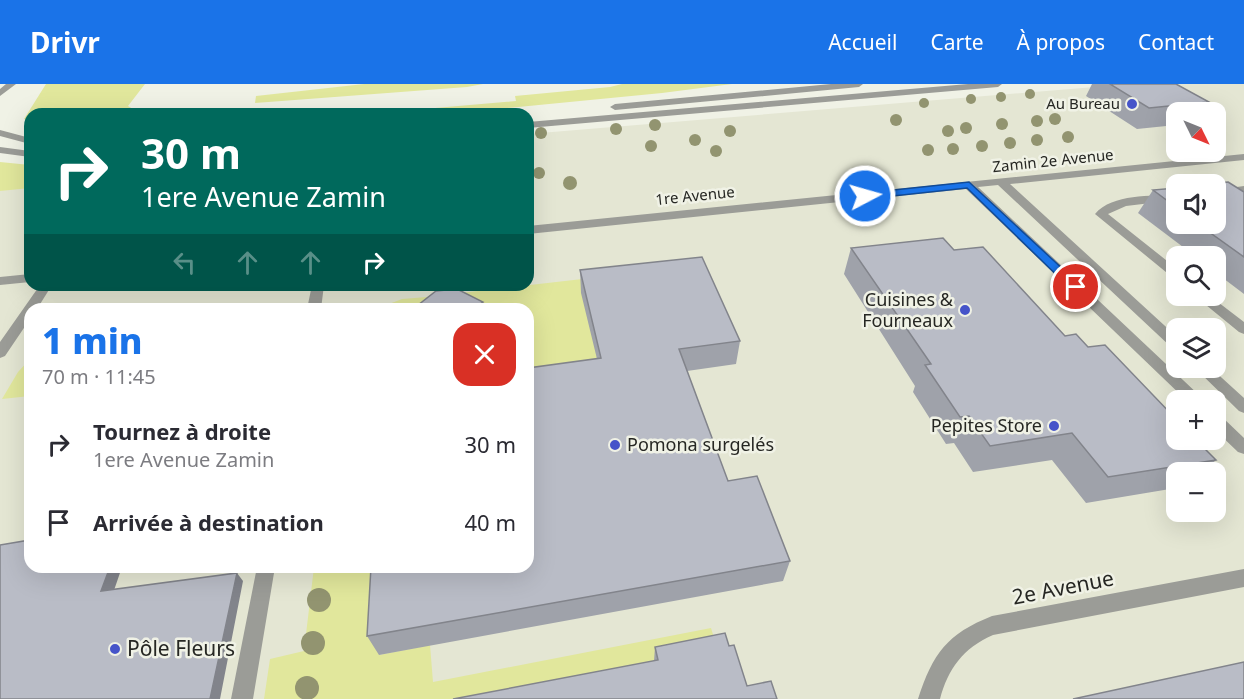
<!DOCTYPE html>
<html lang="fr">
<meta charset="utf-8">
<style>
:root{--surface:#fff;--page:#f7f7f7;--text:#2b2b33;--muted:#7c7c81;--accent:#1a73e8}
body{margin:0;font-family:"Noto Sans",sans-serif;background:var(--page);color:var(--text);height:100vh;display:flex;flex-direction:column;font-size:22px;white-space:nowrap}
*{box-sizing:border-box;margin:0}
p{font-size:20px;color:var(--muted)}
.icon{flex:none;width:33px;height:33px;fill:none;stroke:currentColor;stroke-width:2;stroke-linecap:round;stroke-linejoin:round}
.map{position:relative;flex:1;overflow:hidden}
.panel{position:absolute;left:24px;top:219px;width:510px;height:270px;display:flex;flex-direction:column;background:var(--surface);border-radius:18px;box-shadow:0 6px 24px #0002}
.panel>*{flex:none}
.banner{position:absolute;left:24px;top:24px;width:510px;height:183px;border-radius:18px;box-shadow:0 6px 24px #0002;background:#00695c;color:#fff;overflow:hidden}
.needle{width:39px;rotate:133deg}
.controls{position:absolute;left:1166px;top:18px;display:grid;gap:12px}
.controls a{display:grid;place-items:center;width:60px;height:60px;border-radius:12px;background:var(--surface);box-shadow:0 6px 24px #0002;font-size:30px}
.pin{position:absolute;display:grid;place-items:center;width:51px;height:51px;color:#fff;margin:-26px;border:3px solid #fff;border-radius:50%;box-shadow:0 2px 6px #0007}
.me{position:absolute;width:66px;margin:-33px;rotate:84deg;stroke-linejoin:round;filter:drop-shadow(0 0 4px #0008)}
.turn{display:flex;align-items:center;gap:21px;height:126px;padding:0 18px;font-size:27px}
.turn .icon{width:78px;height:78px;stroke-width:2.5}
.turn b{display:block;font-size:42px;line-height:51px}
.lanes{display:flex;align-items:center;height:57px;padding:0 18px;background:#0003;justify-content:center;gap:30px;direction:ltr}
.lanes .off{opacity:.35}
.round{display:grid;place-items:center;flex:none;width:63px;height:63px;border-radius:18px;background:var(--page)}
.head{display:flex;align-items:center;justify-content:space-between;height:102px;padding:0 18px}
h1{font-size:36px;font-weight:800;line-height:45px;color:var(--accent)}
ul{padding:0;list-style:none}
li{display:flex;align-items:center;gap:18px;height:78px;padding:0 18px}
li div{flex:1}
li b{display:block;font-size:22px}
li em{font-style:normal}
header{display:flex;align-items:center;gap:36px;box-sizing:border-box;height:84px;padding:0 30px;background:var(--accent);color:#fff}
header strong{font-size:28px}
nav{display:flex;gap:33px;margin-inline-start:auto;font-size:21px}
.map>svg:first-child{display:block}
.built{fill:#e4e6d3;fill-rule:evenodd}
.green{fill:#e1e79c}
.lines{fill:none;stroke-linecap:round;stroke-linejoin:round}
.minor{fill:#9b9c97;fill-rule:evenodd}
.tree{fill:#929470}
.wall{fill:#9fa2aa}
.shaded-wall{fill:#82848b}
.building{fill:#b9bcc6;stroke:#82848b;stroke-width:1.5}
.route{fill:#1a73e8;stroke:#114b97;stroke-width:1.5}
.poi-dot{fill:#4654c9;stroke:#f0f2e6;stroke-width:2}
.labels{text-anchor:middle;stroke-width:5;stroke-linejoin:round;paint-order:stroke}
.far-poi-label{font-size:15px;fill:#262723;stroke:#f0f2e6;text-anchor:end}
.far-street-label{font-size:15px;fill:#262723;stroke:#f0f2e6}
.poi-label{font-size:18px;fill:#262723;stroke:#f0f2e6;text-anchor:end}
.near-street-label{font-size:21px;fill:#262723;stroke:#f0f2e6}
.near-poi-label{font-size:21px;fill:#262723;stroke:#f0f2e6;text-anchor:start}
</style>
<header>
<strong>Drivr</strong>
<nav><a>Accueil</a><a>Carte</a><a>À propos</a><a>Contact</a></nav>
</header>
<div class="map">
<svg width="1244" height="615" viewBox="0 0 1244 615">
<rect width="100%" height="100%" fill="#f0f2e6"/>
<!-- built -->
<path class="built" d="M1131,0H1244V615H0V96L30,93V201H528V50ZM1176,28H1215V68H1176ZM1176,100H1215V140H1176ZM1176,172H1215V212H1176ZM30,225H528V483H30ZM1176,244H1215V284H1176ZM1176,316H1215V356H1176ZM1176,388H1215V428H1176Z"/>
<!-- green -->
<path class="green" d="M46,0H145L128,22L141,30H30V37L24,35Z
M364,0H483L467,3L255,19L256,12Z
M622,0H732L662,9L446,30H366L516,17L515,12L610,3Z
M0,78L30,81V104L0,107Z
M670,185L602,297L528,308V225H467L460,209Z
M439,212V225H376L402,215Z
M30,275V312L2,315L18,288Z
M314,483H383L379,571L430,561L433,598L711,544L719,570L560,615H264L270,575L304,567Z"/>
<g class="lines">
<!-- minor -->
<path class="minor" d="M6,0H16L0,12V5Z
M831,0H863L859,3L615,26L610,23L615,20Z
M968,0H1002L998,3L528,44V38Z
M0,46L30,54V60L0,52Z
M0,63L30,67V73L0,69Z
M1244,70V76L1010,100L1176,252V265L1171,263L998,101L978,103L1200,312L1202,316H1186L966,105L528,150V142Z
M1244,102V108L1215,112V106Z
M1176,110V116L1126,122L1108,130L1176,184V194L1172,193L1095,130C1113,109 1151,113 1176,110Z
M30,190V198L0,201V193Z
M40,201H52L37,225H30V235L5,272L0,274V258Z
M312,201H324L321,225H307Z
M1195,212H1210L1244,238V250L1239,248Z
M1195,284H1211L1244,314V329L1239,327Z
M1215,330L1221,332L1244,354V370L1238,368L1215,346Z
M257,483H275L253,615H231Z
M1244,485V503L993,551C963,564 948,585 940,615H918C933,569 947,550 992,532Z"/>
</g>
<!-- trees -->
<g class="tree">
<circle cx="1030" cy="10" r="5"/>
<circle cx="1001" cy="13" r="5"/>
<circle cx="971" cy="15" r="5"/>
<circle cx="924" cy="19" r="5"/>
<circle cx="1055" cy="35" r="6"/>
<circle cx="896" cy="36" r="6"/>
<circle cx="1037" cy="37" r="6"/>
<circle cx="1002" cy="40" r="6"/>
<circle cx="655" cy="41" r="6"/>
<circle cx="966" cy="44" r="6"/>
<circle cx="616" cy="45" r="6"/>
<circle cx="730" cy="47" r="6"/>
<circle cx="948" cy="47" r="6"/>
<circle cx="541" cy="49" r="6"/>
<circle cx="1068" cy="53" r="6"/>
<circle cx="695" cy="56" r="6"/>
<circle cx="1037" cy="56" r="6"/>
<circle cx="1010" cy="59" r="6"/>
<circle cx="651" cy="62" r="6"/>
<circle cx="982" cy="62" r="6"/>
<circle cx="953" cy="65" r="6"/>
<circle cx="928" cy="66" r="6"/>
<circle cx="716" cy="67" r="6"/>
<circle cx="539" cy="89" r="6"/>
<circle cx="570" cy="99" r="7"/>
<circle cx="319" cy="516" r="12"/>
<circle cx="313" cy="559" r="12"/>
<circle cx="307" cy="604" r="12"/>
</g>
<!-- wall -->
<path class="wall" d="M1092,0H1176L1209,18L1202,28H1176V41L1137,45L1086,12Z
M1176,104V140H1215L1244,108V210L1215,188V172H1195L1138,129L1153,106Z
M851,164L954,166L1065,252L1088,263L1216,376L1203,388H1176V404L1086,419L1052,376L973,388L954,359L946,360L913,308L915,302L844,190Z
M580,186L740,257L736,280L687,287L728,397L790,477L783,497L379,571L367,552L597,275L581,209Z
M729,562L747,602L777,615L654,577L655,563Z"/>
<!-- shaded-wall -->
<path class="shaded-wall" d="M483,218L484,225H473Z
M110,483H122L111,515L101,507Z
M237,489L243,497L220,615H210Z"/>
<!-- building -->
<path class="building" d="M1110,0H1176L1209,18L1149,24Z
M1228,98L1244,108V173L1198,140H1215V100H1203Z
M1176,104V123L1153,106Z
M943,154L954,166L983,163L1065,252L1076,250L1088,263L1105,261L1176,335V356H1196L1216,376L1108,393L1072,349L990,362L969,332L960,333L925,281L931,280L851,164Z
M702,173L740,257L679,265L728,397L757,392L790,477L367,552L371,483H528V284L601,274L580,186Z
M457,205L483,218L473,225H413L436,207Z
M30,456V483H110L101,507L237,489L210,615H0V461Z
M725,549L729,562L734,561L747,602L771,597L777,615H453L658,576L655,563Z
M1244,578V615H1073Z"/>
<!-- route -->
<path class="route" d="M969,98L1080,201V206H1072L967,104L865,115L860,112L865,109Z"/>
<!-- markers -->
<g class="poi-dot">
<circle cx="1132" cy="20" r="6"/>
<circle cx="965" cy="226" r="6"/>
<circle cx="1054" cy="342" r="6"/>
<circle cx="615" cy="361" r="6"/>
<circle cx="115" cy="565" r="6"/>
</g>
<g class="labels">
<!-- far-poi labels -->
<g class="far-poi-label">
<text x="1120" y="25">Au Bureau</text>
</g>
<!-- far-street labels -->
<g class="far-street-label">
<text transform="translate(1053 77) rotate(-6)" y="5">Zamin 2e Avenue</text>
<text transform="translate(695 112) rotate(-6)" y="5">1re Avenue</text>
</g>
<!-- poi labels -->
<g class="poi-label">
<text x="953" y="222">Cuisines &amp;<tspan x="953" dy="21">Fourneaux</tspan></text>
<text x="1042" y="348">Pepites Store</text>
<text x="627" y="367" text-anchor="start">Pomona surgelés</text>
</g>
<!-- near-street labels -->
<g class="near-street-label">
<text transform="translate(1063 504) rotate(-11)" y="7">2e Avenue</text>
</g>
<!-- near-poi labels -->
<g class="near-poi-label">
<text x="127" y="572">Pôle Fleurs</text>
</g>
</g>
</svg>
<div class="controls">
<a><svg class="needle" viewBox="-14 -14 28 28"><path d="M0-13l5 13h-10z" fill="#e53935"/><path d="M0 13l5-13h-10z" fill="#7c7c81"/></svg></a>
<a><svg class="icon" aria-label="sound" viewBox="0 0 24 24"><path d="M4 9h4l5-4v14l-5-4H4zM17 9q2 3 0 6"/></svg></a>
<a><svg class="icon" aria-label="search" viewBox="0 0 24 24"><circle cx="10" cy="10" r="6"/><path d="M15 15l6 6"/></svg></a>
<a><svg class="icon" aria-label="layers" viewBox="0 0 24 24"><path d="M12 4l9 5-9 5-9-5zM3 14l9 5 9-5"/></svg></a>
<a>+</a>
<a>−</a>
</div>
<div class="pin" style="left:1076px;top:203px;background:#d93025"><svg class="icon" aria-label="arrive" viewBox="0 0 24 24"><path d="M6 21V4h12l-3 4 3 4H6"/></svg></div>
<svg class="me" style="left:865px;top:112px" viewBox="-20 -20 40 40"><circle r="17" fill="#1a73e8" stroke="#fff" stroke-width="3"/><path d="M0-11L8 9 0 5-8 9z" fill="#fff"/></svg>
<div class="banner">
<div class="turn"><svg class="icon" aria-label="right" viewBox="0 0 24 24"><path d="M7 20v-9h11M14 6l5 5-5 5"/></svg><div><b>30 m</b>1ere Avenue Zamin</div></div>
<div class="lanes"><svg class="icon off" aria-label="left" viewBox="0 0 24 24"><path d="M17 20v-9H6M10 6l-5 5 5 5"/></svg><svg class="icon off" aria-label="ahead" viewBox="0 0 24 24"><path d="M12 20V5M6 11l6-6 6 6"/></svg><svg class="icon off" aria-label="ahead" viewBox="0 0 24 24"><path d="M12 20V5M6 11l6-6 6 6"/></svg><svg class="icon" aria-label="right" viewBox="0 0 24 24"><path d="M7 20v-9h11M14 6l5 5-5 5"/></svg></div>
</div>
<section class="panel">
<div class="head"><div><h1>1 min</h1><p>70 m · 11:45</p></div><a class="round" style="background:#d93025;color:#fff"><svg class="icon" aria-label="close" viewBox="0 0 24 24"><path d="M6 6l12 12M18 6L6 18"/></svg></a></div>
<ul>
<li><svg class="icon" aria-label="right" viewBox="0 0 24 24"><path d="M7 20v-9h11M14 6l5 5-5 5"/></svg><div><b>Tournez à droite</b><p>1ere Avenue Zamin</p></div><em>30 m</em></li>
<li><svg class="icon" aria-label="arrive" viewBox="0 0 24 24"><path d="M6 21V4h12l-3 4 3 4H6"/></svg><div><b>Arrivée à destination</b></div><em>40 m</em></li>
</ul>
</section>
</div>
